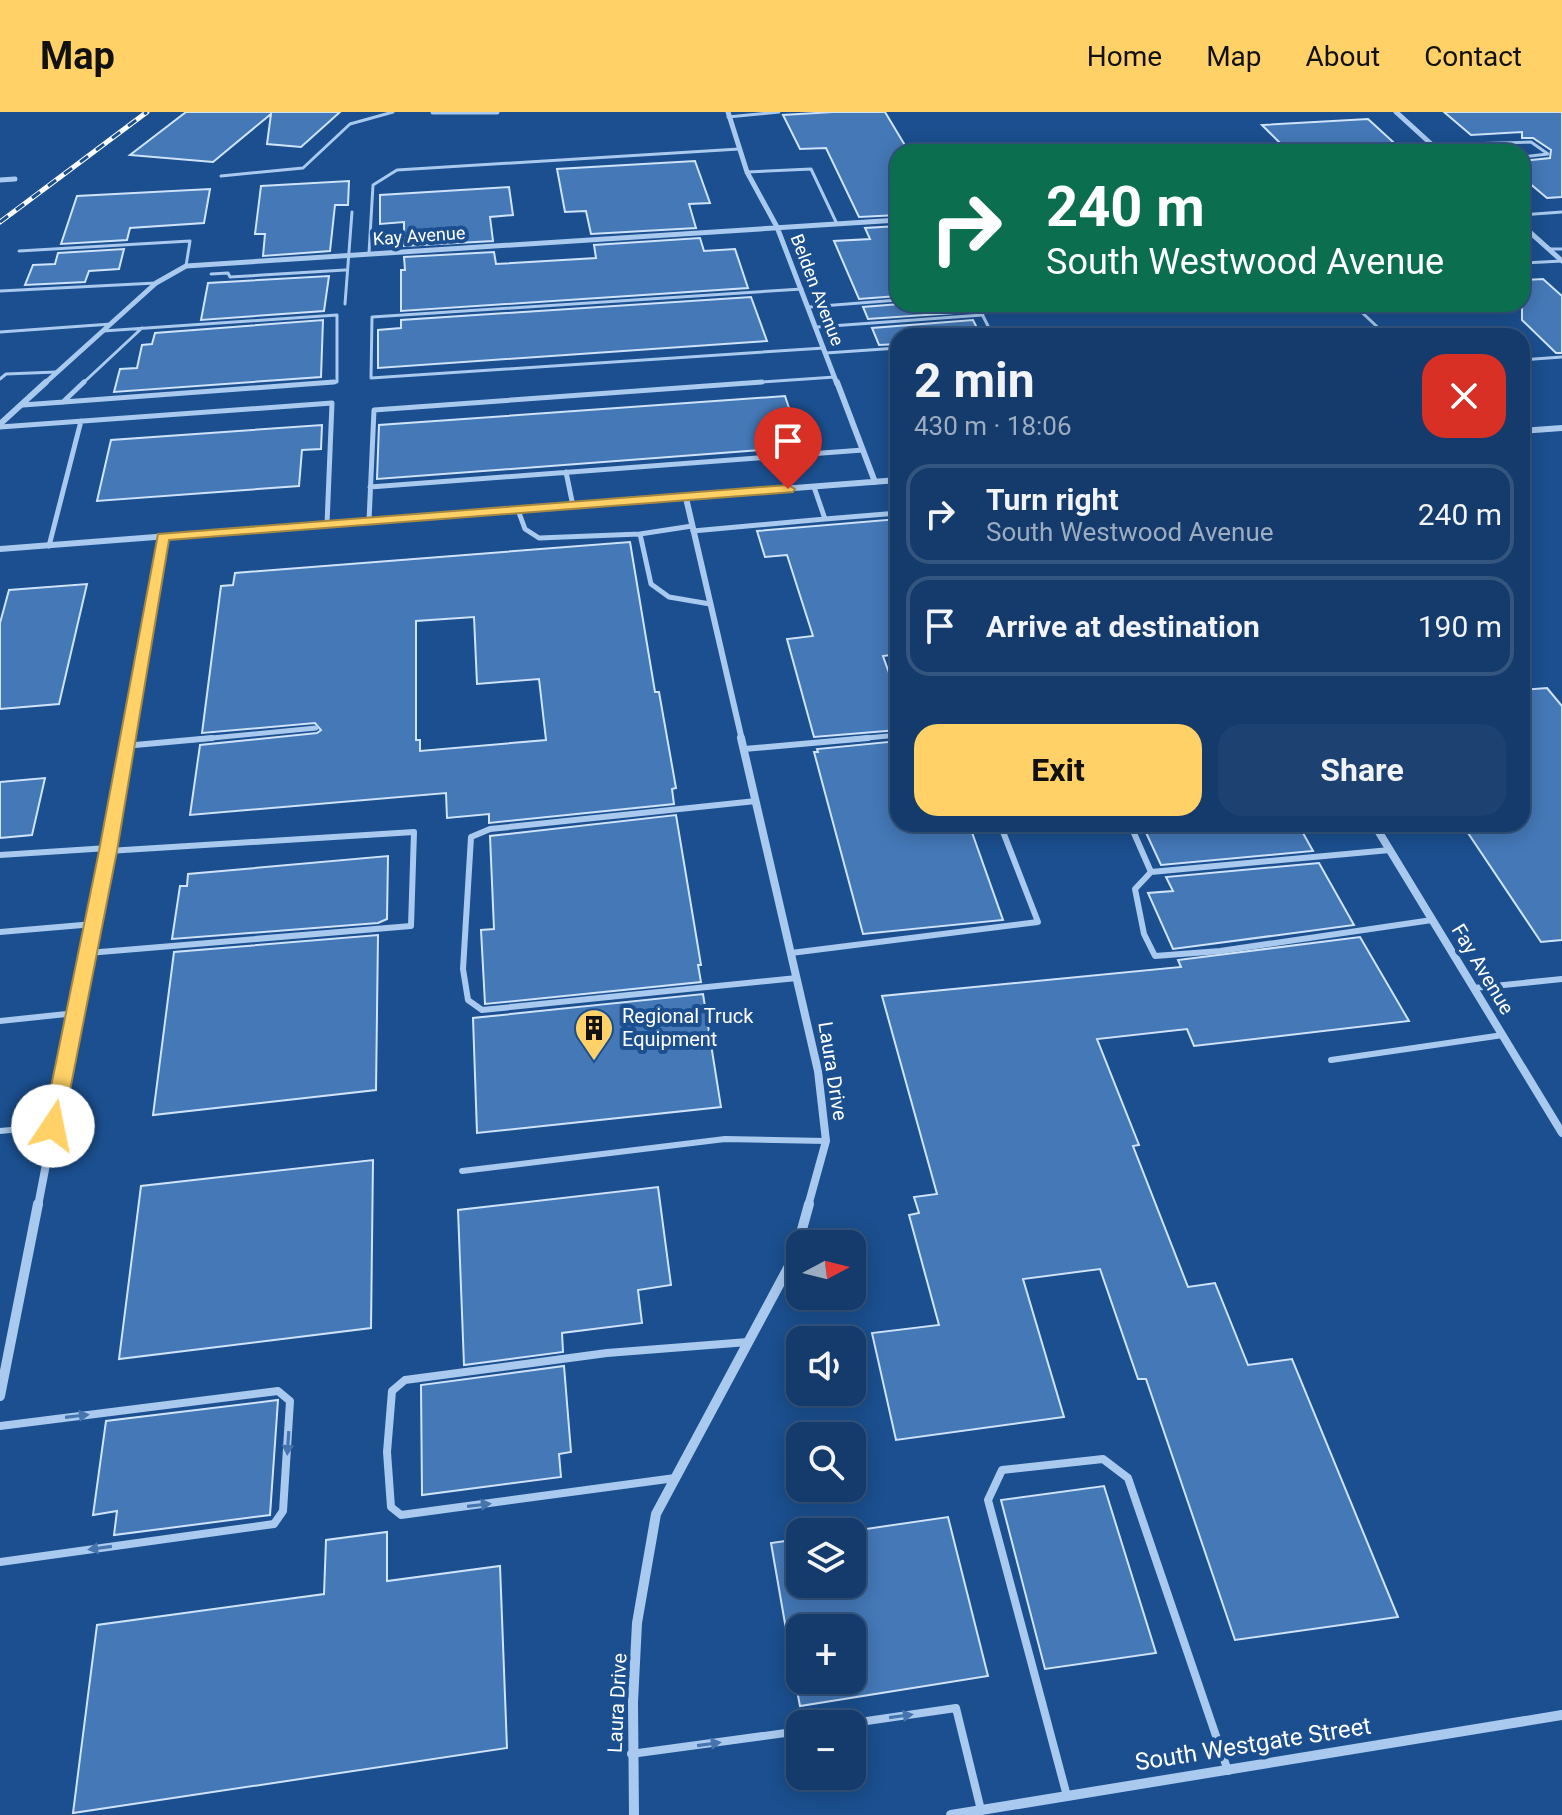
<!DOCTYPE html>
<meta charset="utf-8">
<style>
:root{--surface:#143b6b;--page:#1d4271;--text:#f1f3f6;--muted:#9dadc1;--line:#33557e;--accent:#ffd166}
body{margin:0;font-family:Roboto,sans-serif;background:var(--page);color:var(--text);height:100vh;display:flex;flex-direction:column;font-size:30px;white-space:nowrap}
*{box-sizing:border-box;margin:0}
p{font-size:26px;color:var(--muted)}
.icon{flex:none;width:44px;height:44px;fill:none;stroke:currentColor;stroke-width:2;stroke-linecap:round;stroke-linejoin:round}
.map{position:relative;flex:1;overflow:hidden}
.panel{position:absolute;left:890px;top:216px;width:640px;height:504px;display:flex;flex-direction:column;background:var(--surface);border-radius:24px;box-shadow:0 4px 20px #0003,0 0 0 2px var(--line)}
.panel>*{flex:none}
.hud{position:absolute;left:890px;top:32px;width:640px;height:168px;border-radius:24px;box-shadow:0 4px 20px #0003,0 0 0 2px var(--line);background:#0b6e4f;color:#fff;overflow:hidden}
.needle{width:52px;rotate:83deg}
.controls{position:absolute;left:786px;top:1118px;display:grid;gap:16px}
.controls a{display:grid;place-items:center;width:80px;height:80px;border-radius:16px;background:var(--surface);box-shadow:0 4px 20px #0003,0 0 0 2px var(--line);font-size:40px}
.pin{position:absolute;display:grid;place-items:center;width:68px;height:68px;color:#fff;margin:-82px -34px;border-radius:50% 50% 50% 0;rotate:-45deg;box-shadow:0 0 8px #0007}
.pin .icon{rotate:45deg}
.me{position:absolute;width:88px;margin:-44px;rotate:11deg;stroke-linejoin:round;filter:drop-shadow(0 0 6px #0008)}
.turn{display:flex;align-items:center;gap:28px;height:168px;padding:0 24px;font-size:36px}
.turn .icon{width:104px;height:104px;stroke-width:2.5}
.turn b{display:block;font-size:56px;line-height:68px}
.round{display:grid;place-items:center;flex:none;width:84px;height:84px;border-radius:24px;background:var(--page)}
.headline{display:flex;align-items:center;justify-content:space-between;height:136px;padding:0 24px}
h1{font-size:48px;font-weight:700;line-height:60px}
.action{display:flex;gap:16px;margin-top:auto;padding:16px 24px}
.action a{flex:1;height:92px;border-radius:24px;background:var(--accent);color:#111;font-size:32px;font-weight:700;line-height:92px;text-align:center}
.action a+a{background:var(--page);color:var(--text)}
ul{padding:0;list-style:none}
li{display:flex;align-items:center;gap:24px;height:100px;margin:0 16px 12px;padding:0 8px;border:4px solid var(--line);border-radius:24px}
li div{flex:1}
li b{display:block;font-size:30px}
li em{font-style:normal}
header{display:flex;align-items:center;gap:48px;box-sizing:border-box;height:112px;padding:0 40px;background:var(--accent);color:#111}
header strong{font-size:38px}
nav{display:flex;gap:44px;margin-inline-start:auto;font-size:28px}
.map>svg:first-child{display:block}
.building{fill:#4478b7;stroke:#cfe3fa;stroke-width:2;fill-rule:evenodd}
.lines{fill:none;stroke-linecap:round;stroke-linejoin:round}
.lane-far3{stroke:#a9c9ee;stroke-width:3}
.lane-far2{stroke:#a9c9ee;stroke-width:5}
.lane-far1{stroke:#a9c9ee;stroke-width:6}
.lane{stroke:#a9c9ee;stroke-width:8}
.street-far3{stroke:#a9c9ee;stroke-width:5}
.street-far2{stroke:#a9c9ee;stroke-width:6}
.street-far1{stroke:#a9c9ee;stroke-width:8}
.street{stroke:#a9c9ee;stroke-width:10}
.rail-casing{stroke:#fff;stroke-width:5}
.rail{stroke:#1b4f8f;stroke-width:3;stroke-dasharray:10;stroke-linecap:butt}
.oneway{fill:#4674ac}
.route{fill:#ffd166;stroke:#a68842;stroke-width:2}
.labels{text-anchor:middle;stroke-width:8;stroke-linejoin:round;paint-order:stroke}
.far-street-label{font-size:18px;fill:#fff;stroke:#1b4f8f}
.street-label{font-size:20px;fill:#fff;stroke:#1b4f8f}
.poi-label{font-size:20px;fill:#fff;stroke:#1b4f8f;text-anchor:start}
.near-street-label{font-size:24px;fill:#fff;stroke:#1b4f8f}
</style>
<header>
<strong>Map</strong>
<nav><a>Home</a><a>Map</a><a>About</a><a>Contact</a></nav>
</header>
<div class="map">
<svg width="1562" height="1703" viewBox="0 0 1562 1703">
<rect width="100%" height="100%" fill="#1b4f8f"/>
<!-- building -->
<path class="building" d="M186,0H340L301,35L267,32L271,2L213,50L130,43Z
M833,0H885L909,40H898V103L859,105L826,36L800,37L783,3Z
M1444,0H1562V85L1547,86L1522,65V49L1550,46L1551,38L1533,26H1522V20L1471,23Z
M1368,7L1404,40H1289L1262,13Z
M695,49L710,91L689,92L696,116L591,122L586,99L565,100L557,57Z
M349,69L348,93H335L330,139L263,144L265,122H255L261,74Z
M509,75L513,103L490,105L493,129L404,134V110L380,112V83Z
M210,77L204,111L130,116L127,128L61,132L77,84Z
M898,114V184L859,187L834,129L870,127L865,116Z
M700,126L704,139L735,137L748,176L401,199V158H405L404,145L494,140L496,152L596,146L594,133Z
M124,137L119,157L89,159L85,170L25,173L33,153L55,152L58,141Z
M329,164L324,199L201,208L208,171Z
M1543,167L1562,184V241H1556L1522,208V168Z
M751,185L767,229L378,256V218L401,216V208Z
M900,192H964L968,200L868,207L863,195Z
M323,208L321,265L114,280L120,257L137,256L142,233L152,232L155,221Z
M973,208L981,224H898V232L879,233L872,216Z
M785,284L802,335L377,367L379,313Z
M322,313L321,337L302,338L299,374L97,389L111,328Z
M898,407V542L883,544L898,586V618L814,625L787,527L813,524L787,443L765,445L757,419Z
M630,430L655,580H659L676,676L672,677L674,692L489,711V702L447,706L446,681L190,703L200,633L317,621L321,618L315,611L202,621L221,474L233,473L235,461ZM474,505L477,572L539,567L546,628L420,639V628H416V509Z
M87,472L59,592L0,597V511L9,478Z
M1547,576L1562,594V828L1541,830L1462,712H1522V578Z
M898,629V712H969L1003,808L863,822L814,640H818L817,637Z
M45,666L32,723L0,726V670Z
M676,703L701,853H698L701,870L485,892L481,818L494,817L490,724Z
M1142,712H1298L1313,739L1161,753Z
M388,744L387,807L378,811L172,827L180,774H187L188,762Z
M1319,751L1354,813L1173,837L1148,781L1173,779L1166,765Z
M378,823L376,978L153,1003L174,840Z
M1360,825L1409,909L1194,934L1187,917L1097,927L1139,1033L1133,1034L1188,1175L1215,1171L1248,1253L1292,1247L1398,1505L1235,1528L1146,1267H1138L1100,1157L1023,1167L1064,1305L896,1328L872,1221L939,1213L909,1103L919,1101L914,1085L937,1082L882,884L1181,855L1178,848Z
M703,882L721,995L477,1021L473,906Z
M373,1048L371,1216L119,1247L141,1074Z
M658,1075L671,1173L638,1178L642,1211L562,1221L563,1240L464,1253L458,1098Z
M564,1254L571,1340L559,1342L561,1365L422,1383L421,1273Z
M278,1288L270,1403L114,1423L117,1399L93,1403L106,1309Z
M1104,1374L1156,1541L1045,1557L1001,1388Z
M948,1405L988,1564L800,1594L795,1568H852V1516H800V1522L787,1523L771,1431L800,1427V1472H852V1419Z
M387,1420V1469L500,1454L507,1636L73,1701L97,1513L324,1482L326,1428Z"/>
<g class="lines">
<!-- lane-far3 -->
<path class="lane-far3" d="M728,5L779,0
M1432,33L1531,30L1548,42L1522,45
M1002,36L1051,34L1059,40
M1205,37L1208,40
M747,60L811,57L837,112
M221,64L303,56L350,12L393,0
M1522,103L1562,100
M1548,137H1562
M19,139L190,129L186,154
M369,141L373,73L397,58L739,37
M1522,151L1562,149
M211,162L228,161L230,165L345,158
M802,177L372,205L371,266L824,236
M0,179L156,171
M345,192L352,100
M977,192L993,224
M1012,192L1017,200
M1353,192L1387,224
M809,195L898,188
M817,215L983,203
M1069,216L1074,224
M103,219L337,203V270L306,272
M0,220L111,212
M826,241L898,236
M1522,248L1562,245
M0,267L6,262L56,260
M82,272L142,216
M734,272L835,265"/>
<!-- lane-far2 -->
<path class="lane-far2" d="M63,290L84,270
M23,293L334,270
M0,315L332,291L327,412
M566,360L573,394
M370,375L863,338
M814,375L825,407L898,401
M518,398L525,417L539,426L640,422L692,414
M369,409L374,298L762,270
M693,419L825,407
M640,422L651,472L669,485L710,492
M49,434L81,309
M191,628L316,616
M846,628L898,623"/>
<!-- lane-far1 -->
<path class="lane-far1" d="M124,634L212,626
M744,637L868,626
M756,689L490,717L471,725L463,857L468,888L482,898L797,866
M1130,712L1151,760L1390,738
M0,743L108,736
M1151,760L1135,777L1144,822L1155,844L1220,839L1432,808
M0,820L94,812
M88,841L411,814L414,720L108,739
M791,841L1038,810L1000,712
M1474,876L1562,867
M0,909L76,901
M1331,948L1503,923
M0,1019L53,1014
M462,1059L725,1027L826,1029"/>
<!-- lane -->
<path class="lane" d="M0,1314L278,1279L290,1289L283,1399L274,1412L0,1450
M675,1366L401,1403L391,1395L387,1340L392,1279L405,1268L607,1241L748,1230
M846,1612L956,1596L981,1698
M631,1642L800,1619
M1067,1684L988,1388L1002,1358L1103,1347L1128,1366L1228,1659"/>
<!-- street-far3 -->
<path class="street-far3" d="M433,0H497
M728,0L747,60L777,115L837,272
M1396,0L1440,40
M0,68L15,67
M1522,113L1562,149
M44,272L156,171L186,154L898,108"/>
<!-- street-far2 -->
<path class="street-far2" d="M837,270L875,370
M0,312L46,270
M1522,319L1562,316
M686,386L742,628
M0,437L898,368
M127,628L163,425"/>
<!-- street-far1 -->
<path class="street-far1" d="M741,626L818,959L826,1029L808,1094
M1374,712L1562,1021
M38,1094L128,626"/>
<!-- street -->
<path class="street" d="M0,1284L38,1092
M634,1703L633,1590L637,1511L656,1402L795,1143L809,1092
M951,1703L1562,1603"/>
<defs>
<path id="rail" d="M0,110L147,0"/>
</defs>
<!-- rail casing -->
<use href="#rail" class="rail-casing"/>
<!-- rail -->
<use href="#rail" class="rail"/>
</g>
<!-- one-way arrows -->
<defs><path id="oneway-solid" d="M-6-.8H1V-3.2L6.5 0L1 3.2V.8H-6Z" transform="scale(2)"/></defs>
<g class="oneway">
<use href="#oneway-solid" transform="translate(77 1304) rotate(-7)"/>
<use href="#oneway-solid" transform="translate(288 1331) rotate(94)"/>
<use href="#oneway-solid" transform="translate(479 1393) rotate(-7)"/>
<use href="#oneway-solid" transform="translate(100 1436) rotate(172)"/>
<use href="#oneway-solid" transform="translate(901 1604) rotate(-8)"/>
<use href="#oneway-solid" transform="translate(709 1632) rotate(-8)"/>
</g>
<!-- route -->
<path class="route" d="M788,373L795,377L793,380L169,428L117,739L63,1014L60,1020H46L43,1014L99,739L158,422Z"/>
<!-- icons -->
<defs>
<symbol id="building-pin" viewBox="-11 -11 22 30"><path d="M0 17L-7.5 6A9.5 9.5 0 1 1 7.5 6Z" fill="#ffd166" stroke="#1b4f8f"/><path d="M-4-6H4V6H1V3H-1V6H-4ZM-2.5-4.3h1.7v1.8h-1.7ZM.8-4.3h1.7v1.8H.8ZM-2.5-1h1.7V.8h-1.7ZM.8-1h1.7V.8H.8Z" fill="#111"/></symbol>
</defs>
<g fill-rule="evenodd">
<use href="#building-pin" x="572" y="894" width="44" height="60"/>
</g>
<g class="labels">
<!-- far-street labels -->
<g class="far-street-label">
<text transform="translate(419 124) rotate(-4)" y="6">Kay Avenue</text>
<text transform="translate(817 178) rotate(69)" y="6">Belden Avenue</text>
</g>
<!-- street labels -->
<g class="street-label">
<text transform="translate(1483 857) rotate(59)" y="7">Fay Avenue</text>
<text transform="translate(833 959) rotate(81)" y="7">Laura Drive</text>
<text transform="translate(617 1591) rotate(-87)" y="7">Laura Drive</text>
</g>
<!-- poi labels -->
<g class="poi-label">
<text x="622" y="911">Regional Truck<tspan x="622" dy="23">Equipment</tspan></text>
</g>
<!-- near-street labels -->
<g class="near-street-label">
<text transform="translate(1253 1632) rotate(-9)" y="8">South Westgate Street</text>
</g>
</g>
</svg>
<div class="controls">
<a><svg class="needle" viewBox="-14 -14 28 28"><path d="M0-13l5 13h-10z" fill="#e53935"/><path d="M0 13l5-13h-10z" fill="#9dadc1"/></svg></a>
<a><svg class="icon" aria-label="sound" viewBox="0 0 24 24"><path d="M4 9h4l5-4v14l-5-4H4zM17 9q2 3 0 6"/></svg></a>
<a><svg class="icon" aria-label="search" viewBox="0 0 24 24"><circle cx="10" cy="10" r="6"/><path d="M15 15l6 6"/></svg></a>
<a><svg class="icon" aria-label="layers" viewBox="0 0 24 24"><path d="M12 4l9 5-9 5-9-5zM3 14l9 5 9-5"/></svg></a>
<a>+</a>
<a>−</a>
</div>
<div class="pin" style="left:788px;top:377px;background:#d93025"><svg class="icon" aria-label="arrive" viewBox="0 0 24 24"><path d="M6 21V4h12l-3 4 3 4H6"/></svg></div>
<svg class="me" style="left:53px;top:1014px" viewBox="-20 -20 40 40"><circle r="19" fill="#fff"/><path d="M0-13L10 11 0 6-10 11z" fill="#ffd166"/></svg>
<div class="hud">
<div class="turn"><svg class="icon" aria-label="right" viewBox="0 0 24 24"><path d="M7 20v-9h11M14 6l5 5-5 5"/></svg><div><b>240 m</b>South Westwood Avenue</div></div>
</div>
<section class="panel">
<div class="headline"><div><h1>2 min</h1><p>430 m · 18:06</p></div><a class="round" style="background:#d93025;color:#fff"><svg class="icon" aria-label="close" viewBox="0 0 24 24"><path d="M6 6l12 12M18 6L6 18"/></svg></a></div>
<ul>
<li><svg class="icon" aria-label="right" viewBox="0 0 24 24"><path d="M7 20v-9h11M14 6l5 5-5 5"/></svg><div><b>Turn right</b><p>South Westwood Avenue</p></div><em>240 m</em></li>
<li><svg class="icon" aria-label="arrive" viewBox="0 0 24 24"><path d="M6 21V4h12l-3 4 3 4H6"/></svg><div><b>Arrive at destination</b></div><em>190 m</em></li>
</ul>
<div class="action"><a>Exit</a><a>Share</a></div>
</section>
</div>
